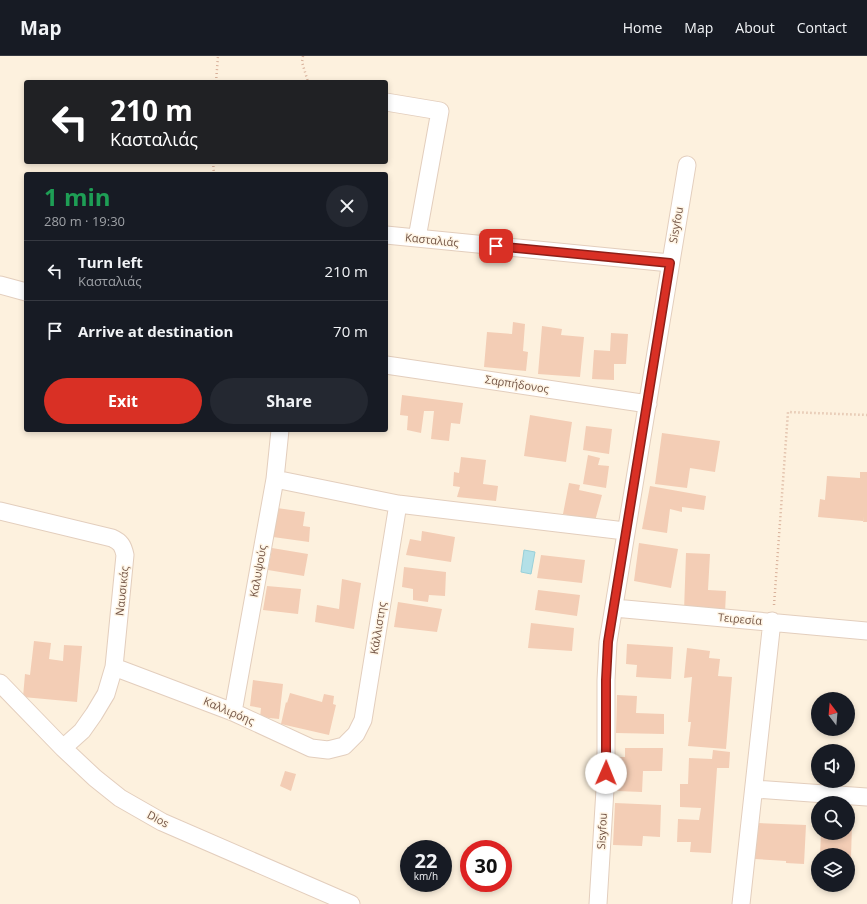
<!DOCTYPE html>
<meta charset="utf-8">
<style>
:root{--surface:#171b24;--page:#242831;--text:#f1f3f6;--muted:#9ea1a6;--line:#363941;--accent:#d93025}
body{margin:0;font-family:"Open Sans",sans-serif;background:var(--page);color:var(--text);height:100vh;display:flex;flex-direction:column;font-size:15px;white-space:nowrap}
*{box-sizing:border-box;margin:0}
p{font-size:13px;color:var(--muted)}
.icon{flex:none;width:22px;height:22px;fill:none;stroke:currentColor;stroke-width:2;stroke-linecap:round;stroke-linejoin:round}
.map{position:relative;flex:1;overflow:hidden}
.sheet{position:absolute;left:24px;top:116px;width:364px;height:260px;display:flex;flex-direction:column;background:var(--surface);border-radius:4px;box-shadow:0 2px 6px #0003}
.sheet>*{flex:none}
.hud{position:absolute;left:24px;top:24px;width:364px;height:84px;border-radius:4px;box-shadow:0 2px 6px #0003;background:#202124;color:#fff;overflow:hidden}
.needle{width:26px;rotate:344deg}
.controls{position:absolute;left:811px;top:636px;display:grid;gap:8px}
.controls a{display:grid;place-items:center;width:44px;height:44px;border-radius:50%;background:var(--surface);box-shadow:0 2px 6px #0003;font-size:20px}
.speed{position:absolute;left:400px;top:784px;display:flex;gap:8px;font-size:20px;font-weight:700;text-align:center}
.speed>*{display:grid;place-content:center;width:52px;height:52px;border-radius:50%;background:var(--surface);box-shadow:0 2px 6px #0003;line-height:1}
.speed small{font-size:10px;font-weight:400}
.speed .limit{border:6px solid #d22;background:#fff;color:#111}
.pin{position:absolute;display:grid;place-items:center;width:34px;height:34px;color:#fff;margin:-17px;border-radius:8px;box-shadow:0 2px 6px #0006}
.me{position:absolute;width:44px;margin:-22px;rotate:1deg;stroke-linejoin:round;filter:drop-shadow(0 0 3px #0008)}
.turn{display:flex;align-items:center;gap:14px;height:84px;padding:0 20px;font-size:18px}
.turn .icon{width:52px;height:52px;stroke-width:2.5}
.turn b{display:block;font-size:28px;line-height:34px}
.round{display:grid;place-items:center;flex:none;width:42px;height:42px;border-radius:21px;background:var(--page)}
.head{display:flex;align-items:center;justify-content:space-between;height:68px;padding:0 20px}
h1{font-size:24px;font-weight:700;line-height:30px;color:#1e9e55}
.action{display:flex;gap:8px;margin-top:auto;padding:8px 20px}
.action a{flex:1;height:46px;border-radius:24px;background:var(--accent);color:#fff;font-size:16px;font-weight:700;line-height:46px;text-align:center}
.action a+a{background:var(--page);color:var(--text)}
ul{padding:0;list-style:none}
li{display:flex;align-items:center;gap:12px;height:60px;padding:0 20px;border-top:1px solid var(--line)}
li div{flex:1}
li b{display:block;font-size:15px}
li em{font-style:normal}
header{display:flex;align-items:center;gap:24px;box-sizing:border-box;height:56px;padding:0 20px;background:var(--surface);border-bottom:1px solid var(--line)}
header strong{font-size:19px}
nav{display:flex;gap:22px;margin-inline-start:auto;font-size:14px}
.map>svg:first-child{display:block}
.water{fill:#b3e0e7;stroke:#98d0d9}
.building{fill:#f3cdb5}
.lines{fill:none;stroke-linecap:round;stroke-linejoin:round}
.minor-casing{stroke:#e3cebd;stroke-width:19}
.path{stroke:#d8b099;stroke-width:2.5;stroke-dasharray:1 3;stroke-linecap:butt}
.minor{stroke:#fff;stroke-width:17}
.route-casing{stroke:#8d1f18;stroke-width:10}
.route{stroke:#d93025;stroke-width:7}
.labels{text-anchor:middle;stroke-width:3;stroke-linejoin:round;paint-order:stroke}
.street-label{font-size:11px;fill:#735546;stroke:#fff5e5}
</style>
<header>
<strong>Map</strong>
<nav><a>Home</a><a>Map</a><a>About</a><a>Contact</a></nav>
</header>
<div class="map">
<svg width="867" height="848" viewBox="0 0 867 848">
<rect width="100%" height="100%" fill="#fdf1de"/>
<!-- water -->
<path class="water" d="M524,494L535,496L531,518L521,516Z"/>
<!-- building -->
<path class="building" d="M513,266L525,268L523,295L528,296L526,315L484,311L487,276L512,278Z
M542,270L562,273L561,279L584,281L580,321L538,318Z
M611,277L628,278L626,308H614V324L592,323L594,294L610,295Z
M402,339L463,347L460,368L451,367L449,385L431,383L434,355H424L421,377L407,374L408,360L400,359Z
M530,359L572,366L566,406L524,400Z
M586,370L612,373L609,398L583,394Z
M662,377L720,385L715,416L690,412L687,432L655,428Z
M588,399L600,402L598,409L609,410L606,432L583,428Z
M461,401L486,404L483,428L498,430L496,445L457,441L460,431L453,430L454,416L459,417Z
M860,416H867V466H863L864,460L863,465L818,461L820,443L825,444L827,420L860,422Z
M569,427L580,429L579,434L602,439L595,465L563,458Z
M650,430L706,440L704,454L682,451V456L670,453L667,477L642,473Z
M277,452L305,456L303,470L310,471L309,486L273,481Z
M422,475L455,481L451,506L406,499L410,483L421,485Z
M639,487L678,493L671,532L634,525Z
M272,492L308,498L304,520L268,514Z
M686,497L710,498L708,534L726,535L725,557L684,555Z
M541,499L585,504L582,527L537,522Z
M404,511L446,516L445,540L429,539L428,546L413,544V533L402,531Z
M342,523L361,527L354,573L315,566L317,549L339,553Z
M267,530L301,533L298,558L263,554Z
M538,534L580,539L577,560L535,554Z
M398,546L442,553L437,576L394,571Z
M531,567L574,572L572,595L528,592Z
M34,585L51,587L49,603L63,605L64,589L82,590L77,646L23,641L25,618L30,619Z
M627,588L673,591L671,623L636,621L637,609L626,608Z
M687,592L710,595L709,602L720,603L718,620L732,621L726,693L688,690L691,666H688L692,621L684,622Z
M253,624L283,628L279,663L260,661L261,652L250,650Z
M290,637L322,646L324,638L334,640L333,648L336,649L329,679L281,668L286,646L287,647Z
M617,639L637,640L636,657L664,658V678L616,677Z
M625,692H663L662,715H643L642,736L617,735L618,701H625Z
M713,694L730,696L729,712H717L711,797L690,796L691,786H677L678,763L699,764L701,752L680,751V728H688L689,702L712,703Z
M285,715L296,718L291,735L280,730Z
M615,747L661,749L660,781L643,780L642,790L613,789Z
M757,767L806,769L804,808L786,807V805L755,803Z
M848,768H852L851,802H848V799H820L821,777H848Z"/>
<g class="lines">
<defs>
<path id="minor" d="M386,46L440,55L417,182
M386,179L670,207
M0,229L26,236
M386,309L648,348
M275,423L398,448L625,475
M0,455L112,482C121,486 123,490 125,499L114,611L106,638L94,658L82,675L63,692
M614,552L867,575
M114,611L233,656L311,692L328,694L344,690L356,678L363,664L398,448
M0,627L63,692L95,722L120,742L162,766L351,848
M233,656L275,423L280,374
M755,733L867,741
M598,848L606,717V624L608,586L687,109
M741,848L772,565"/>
</defs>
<!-- minor casing -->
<use href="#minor" class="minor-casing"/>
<!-- path -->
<path class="path" d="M303,0L302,6L308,26
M216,26L218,0
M213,106L214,118
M774,549L788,356L867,359"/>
<!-- minor -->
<use href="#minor" class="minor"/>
</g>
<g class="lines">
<defs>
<path id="route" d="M496,190L670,207L608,586L606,624V717"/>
</defs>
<!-- route casing -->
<use href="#route" class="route-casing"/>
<!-- route -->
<use href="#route" class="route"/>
</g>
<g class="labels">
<!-- street labels -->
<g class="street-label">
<text transform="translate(676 169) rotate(-80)" y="4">Sisyfou</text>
<text transform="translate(432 184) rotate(6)" y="4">Κασταλιάς</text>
<text transform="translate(517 328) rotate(9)" y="4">Σαρπήδονος</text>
<text transform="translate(258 515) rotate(-80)" y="4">Καλυψούς</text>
<text transform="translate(122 535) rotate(-84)" y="4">Ναυσικάς</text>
<text transform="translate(740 563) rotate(5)" y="4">Τειρεσία</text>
<text transform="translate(378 572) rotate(-81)" y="4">Κάλλιστης</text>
<text transform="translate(229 655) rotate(23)" y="4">Καλλιρόης</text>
<text transform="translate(158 763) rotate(28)" y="4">Dios</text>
<text transform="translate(602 775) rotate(-87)" y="4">Sisyfou</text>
</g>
</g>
</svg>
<div class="controls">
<a><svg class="needle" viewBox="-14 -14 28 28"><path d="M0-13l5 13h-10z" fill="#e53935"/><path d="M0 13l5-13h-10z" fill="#9ea1a6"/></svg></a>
<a><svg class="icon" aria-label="sound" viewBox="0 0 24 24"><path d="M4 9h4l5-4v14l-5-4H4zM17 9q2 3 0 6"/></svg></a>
<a><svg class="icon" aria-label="search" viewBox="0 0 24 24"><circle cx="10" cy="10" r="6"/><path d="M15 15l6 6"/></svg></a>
<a><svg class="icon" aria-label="layers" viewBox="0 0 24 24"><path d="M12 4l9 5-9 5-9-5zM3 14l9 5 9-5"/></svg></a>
</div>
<div class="speed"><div>22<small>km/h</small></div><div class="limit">30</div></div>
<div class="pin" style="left:496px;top:190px;background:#d93025"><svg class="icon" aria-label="arrive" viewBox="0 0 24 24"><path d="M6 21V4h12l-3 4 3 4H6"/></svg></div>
<svg class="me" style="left:606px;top:717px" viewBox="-20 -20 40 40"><circle r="19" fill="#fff"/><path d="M0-13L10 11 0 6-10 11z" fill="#d93025"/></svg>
<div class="hud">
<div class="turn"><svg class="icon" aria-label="left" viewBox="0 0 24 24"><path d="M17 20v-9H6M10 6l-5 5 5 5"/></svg><div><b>210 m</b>Κασταλιάς</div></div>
</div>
<section class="sheet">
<div class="head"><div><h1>1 min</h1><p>280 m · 19:30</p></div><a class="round"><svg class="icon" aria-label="close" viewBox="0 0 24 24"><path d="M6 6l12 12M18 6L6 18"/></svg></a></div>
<ul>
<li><svg class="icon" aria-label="left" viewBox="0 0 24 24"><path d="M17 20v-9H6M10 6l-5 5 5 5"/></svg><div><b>Turn left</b><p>Κασταλιάς</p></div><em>210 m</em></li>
<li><svg class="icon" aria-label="arrive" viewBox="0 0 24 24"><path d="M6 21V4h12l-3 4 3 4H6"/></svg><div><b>Arrive at destination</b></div><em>70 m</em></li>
</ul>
<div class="action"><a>Exit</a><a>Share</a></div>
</section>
</div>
